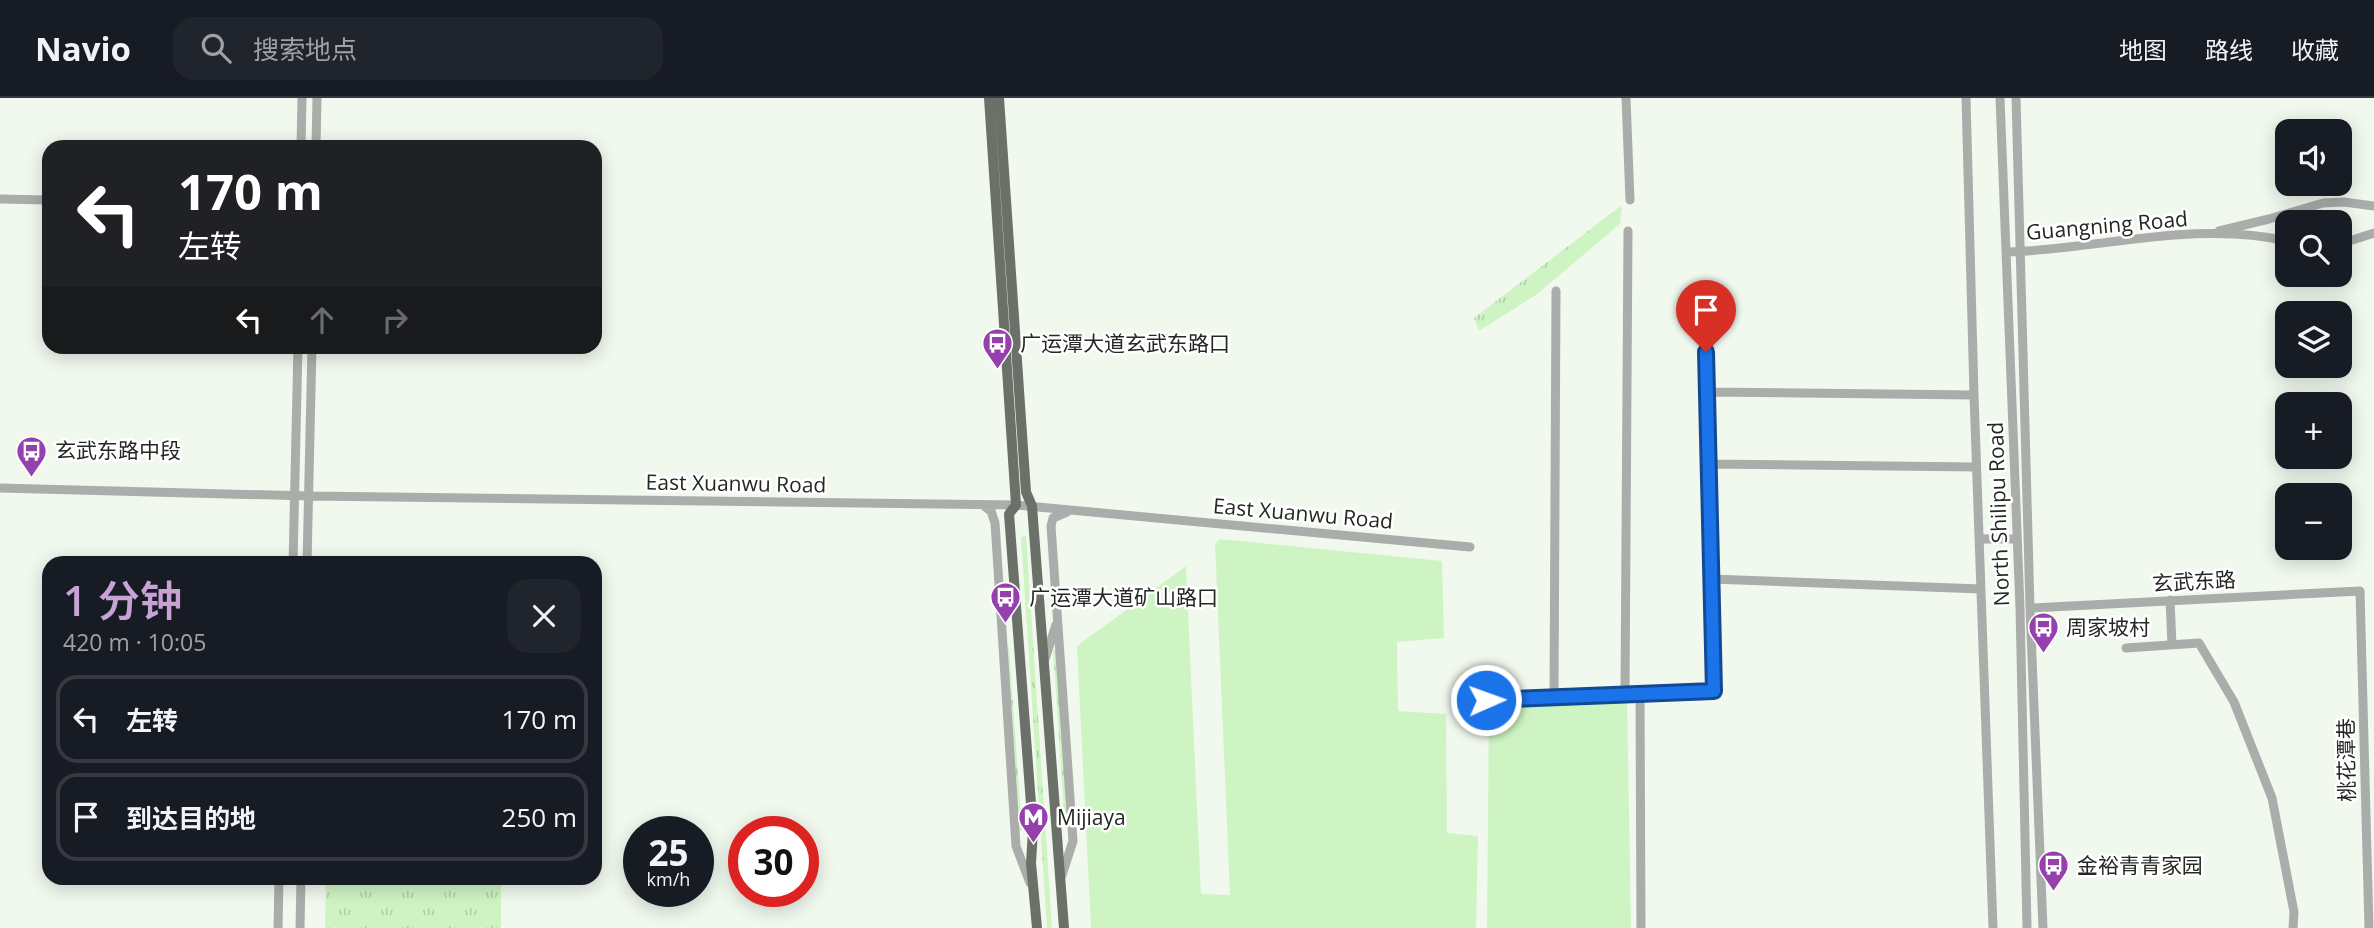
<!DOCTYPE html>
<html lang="zh">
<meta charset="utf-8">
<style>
:root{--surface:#171b24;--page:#20242c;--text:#f1f3f6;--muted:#9ea1a6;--line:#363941;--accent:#c8a2d5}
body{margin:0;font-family:"Open Sans","Noto Sans SC",sans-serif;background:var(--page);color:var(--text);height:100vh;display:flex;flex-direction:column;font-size:26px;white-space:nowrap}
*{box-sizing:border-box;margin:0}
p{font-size:23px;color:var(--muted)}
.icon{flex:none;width:38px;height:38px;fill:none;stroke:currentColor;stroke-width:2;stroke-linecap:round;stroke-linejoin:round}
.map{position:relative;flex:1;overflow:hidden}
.sheet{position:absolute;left:42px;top:458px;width:560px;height:329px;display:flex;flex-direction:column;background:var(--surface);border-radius:21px;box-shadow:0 4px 18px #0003}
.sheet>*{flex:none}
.hud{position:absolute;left:42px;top:42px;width:560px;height:214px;border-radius:21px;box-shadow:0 4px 18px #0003;background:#202124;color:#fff;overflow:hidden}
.fabs{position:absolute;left:2275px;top:21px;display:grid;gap:14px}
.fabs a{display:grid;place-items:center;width:77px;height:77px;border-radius:14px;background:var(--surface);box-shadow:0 4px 18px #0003;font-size:35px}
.speed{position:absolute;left:623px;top:718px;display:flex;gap:14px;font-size:35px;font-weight:700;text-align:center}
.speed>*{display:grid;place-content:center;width:91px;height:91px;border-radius:50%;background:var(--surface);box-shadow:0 4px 18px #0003;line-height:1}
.speed small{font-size:18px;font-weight:400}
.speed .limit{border:10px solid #d22;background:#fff;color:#111}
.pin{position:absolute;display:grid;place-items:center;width:60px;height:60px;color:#fff;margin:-72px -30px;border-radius:50% 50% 50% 0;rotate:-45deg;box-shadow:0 0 7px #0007}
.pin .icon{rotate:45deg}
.me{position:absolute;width:77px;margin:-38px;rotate:88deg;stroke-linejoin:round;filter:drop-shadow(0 0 5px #0008)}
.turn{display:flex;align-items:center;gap:24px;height:147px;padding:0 21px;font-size:32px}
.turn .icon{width:91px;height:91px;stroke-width:2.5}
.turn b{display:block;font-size:49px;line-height:60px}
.lanes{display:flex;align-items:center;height:66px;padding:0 21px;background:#0003;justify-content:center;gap:35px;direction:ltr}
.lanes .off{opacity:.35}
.round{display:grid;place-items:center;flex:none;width:74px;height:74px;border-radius:21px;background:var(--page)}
.head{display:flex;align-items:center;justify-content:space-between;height:119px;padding:0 21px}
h1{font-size:42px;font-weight:600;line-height:52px;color:var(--accent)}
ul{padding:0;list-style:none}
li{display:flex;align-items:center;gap:21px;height:88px;margin:0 14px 10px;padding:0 7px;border:4px solid var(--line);border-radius:21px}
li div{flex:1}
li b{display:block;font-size:26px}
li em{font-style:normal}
header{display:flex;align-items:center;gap:42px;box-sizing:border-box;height:98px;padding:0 35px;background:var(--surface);border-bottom:2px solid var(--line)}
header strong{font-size:33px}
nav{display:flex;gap:38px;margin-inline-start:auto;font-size:24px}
.search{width:490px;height:63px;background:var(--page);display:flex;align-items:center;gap:18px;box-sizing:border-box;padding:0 24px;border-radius:21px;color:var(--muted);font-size:26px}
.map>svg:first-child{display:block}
.grass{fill:url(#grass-tufts)}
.garden{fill:#cff4c3}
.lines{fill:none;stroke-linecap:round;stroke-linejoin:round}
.minor{stroke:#aaada9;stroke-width:9}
.major{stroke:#6b7169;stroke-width:10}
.route-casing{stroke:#114b97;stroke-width:18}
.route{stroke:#1a73e8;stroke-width:12}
.labels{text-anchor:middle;stroke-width:5;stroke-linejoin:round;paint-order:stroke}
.street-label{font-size:21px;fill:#242723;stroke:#fff}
.poi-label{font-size:21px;fill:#242723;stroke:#fff;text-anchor:start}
</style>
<header>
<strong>Navio</strong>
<div class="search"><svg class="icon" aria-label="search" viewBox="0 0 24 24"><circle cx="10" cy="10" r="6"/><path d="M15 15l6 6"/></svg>搜索地点</div>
<nav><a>地图</a><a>路线</a><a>收藏</a></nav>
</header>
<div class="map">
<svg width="2374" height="830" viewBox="0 0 2374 830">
<defs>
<pattern id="grass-tufts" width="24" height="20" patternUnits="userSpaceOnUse" patternTransform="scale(1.75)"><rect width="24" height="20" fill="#cff4c3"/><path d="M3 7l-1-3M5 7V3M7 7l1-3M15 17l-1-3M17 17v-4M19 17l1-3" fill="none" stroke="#b2d1a7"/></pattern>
</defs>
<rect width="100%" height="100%" fill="#f1f9ef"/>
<!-- grass -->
<path class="grass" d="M1622,107L1620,126L1536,197L1479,233L1474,220Z
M1026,438L1052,830H1047L1021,439Z
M1005,549H1009L1022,733H1018Z
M1053,552H1057L1069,730H1065Z
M326,781H501V830H325Z"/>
<!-- garden -->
<path class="garden" d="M1220,441L1442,463L1444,540L1397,544L1398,613L1446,616L1447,735L1478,738L1476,830H1091L1077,548L1186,468L1201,796L1230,797L1215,446Z
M1627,597L1631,830H1487L1489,602Z"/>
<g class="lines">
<!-- minor -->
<path class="minor" d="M1626,0L1630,102
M1966,0L1974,297L1993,830
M2000,0L2020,510L2027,830
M2016,0L2030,510L2043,830
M301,49L302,0
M316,49L317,0
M0,101L49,102
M2219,133L2269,121L2323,105L2344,104L2374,108
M2340,146L2374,135
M2008,154C2100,151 2196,122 2287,143
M1707,294L1974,297
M1707,366L1976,369
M0,390L309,398L1016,407L1470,449
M984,408L991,413L995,425L1016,748L1030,785
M1979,441H2017
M293,466L298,248
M307,466L312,248
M1711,481L1981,491
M2170,502L2172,547
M2030,510L2360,493L2369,830
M2126,550L2199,545L2234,604L2272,700L2294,814L2293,830
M1045,561L1056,527
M1640,596L1641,830
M1625,597L1628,133
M1554,600L1556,193
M1486,602L1714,593L1706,254
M1062,777L1073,743L1051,428L1053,420L1067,414
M278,830L279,780
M300,830L301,780"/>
<!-- major -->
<path class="major" d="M989,0L1016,407L1009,416L1033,732L1031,765L1037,830
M999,0L1026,394L1032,408L1064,830"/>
</g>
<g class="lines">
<defs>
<path id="route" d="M1486,602L1714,593L1706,254"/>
</defs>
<!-- route casing -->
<use href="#route" class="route-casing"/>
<!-- route -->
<use href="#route" class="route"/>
</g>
<!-- icons -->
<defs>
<symbol id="bus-pin" viewBox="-11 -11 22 30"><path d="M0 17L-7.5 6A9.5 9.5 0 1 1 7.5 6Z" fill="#9540ad" stroke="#fff"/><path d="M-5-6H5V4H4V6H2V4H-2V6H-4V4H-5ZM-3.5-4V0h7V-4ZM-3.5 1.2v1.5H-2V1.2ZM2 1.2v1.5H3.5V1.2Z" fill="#fff"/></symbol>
<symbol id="metro-pin" viewBox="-11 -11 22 30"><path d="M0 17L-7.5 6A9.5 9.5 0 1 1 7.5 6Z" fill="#9540ad" stroke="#fff"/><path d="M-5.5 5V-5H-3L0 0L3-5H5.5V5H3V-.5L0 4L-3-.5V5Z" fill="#fff"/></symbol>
</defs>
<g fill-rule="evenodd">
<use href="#bus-pin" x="980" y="228" width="35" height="47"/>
<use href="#bus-pin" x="14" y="336" width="35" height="47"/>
<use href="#bus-pin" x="988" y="482" width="35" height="47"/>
<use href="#bus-pin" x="2026" y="512" width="35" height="47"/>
<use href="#metro-pin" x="1016" y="702" width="35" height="47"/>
<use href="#bus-pin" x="2036" y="750" width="35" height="47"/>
</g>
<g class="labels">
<!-- street labels -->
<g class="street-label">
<text transform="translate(2107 128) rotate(-5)" y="7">Guangning Road</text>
<text transform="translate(736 386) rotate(1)" y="7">East Xuanwu Road</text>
<text transform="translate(1303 416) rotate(5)" y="7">East Xuanwu Road</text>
<text transform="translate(1999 416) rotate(-92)" y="7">North Shilipu Road</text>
<text transform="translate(2194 484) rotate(-3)" y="7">玄武东路</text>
<text transform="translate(2347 662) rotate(-91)" y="7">桃花潭巷</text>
</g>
<!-- poi labels -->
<g class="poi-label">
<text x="1020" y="253">广运潭大道玄武东路口</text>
<text x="55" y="360">玄武东路中段</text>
<text x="1029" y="507">广运潭大道矿山路口</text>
<text x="2066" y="537">周家坡村</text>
<text x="1057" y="727">Mijiaya</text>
<text x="2077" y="775">金裕青青家园</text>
</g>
</g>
</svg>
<div class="fabs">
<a><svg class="icon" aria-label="sound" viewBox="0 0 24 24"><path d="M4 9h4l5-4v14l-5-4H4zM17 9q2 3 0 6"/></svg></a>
<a><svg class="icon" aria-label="search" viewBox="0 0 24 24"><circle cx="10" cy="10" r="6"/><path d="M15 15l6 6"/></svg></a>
<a><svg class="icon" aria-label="layers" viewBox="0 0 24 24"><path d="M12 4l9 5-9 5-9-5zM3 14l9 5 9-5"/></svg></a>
<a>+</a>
<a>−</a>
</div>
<div class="speed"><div>25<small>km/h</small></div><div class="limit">30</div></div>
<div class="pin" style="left:1706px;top:254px;background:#d93025"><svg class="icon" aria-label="arrive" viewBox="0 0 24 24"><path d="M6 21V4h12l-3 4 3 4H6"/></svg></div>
<svg class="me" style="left:1486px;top:602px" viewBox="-20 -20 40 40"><circle r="17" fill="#1a73e8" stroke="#fff" stroke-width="3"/><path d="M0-11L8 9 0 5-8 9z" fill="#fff"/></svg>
<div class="hud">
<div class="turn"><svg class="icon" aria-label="left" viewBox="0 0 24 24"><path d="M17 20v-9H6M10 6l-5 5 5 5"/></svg><div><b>170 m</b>左转</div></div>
<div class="lanes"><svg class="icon" aria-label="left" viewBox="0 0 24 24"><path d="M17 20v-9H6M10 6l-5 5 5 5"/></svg><svg class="icon off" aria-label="ahead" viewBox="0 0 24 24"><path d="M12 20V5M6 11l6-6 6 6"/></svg><svg class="icon off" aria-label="right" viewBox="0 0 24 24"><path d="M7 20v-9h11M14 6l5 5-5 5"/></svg></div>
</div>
<section class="sheet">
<div class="head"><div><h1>1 分钟</h1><p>420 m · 10:05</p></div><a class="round"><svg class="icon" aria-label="close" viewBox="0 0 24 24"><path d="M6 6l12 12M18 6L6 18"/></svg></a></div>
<ul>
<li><svg class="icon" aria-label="left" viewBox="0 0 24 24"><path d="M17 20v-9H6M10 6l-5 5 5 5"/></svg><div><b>左转</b></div><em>170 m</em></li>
<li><svg class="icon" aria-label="arrive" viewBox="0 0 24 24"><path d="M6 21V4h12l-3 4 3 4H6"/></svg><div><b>到达目的地</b></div><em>250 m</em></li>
</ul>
</section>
</div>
